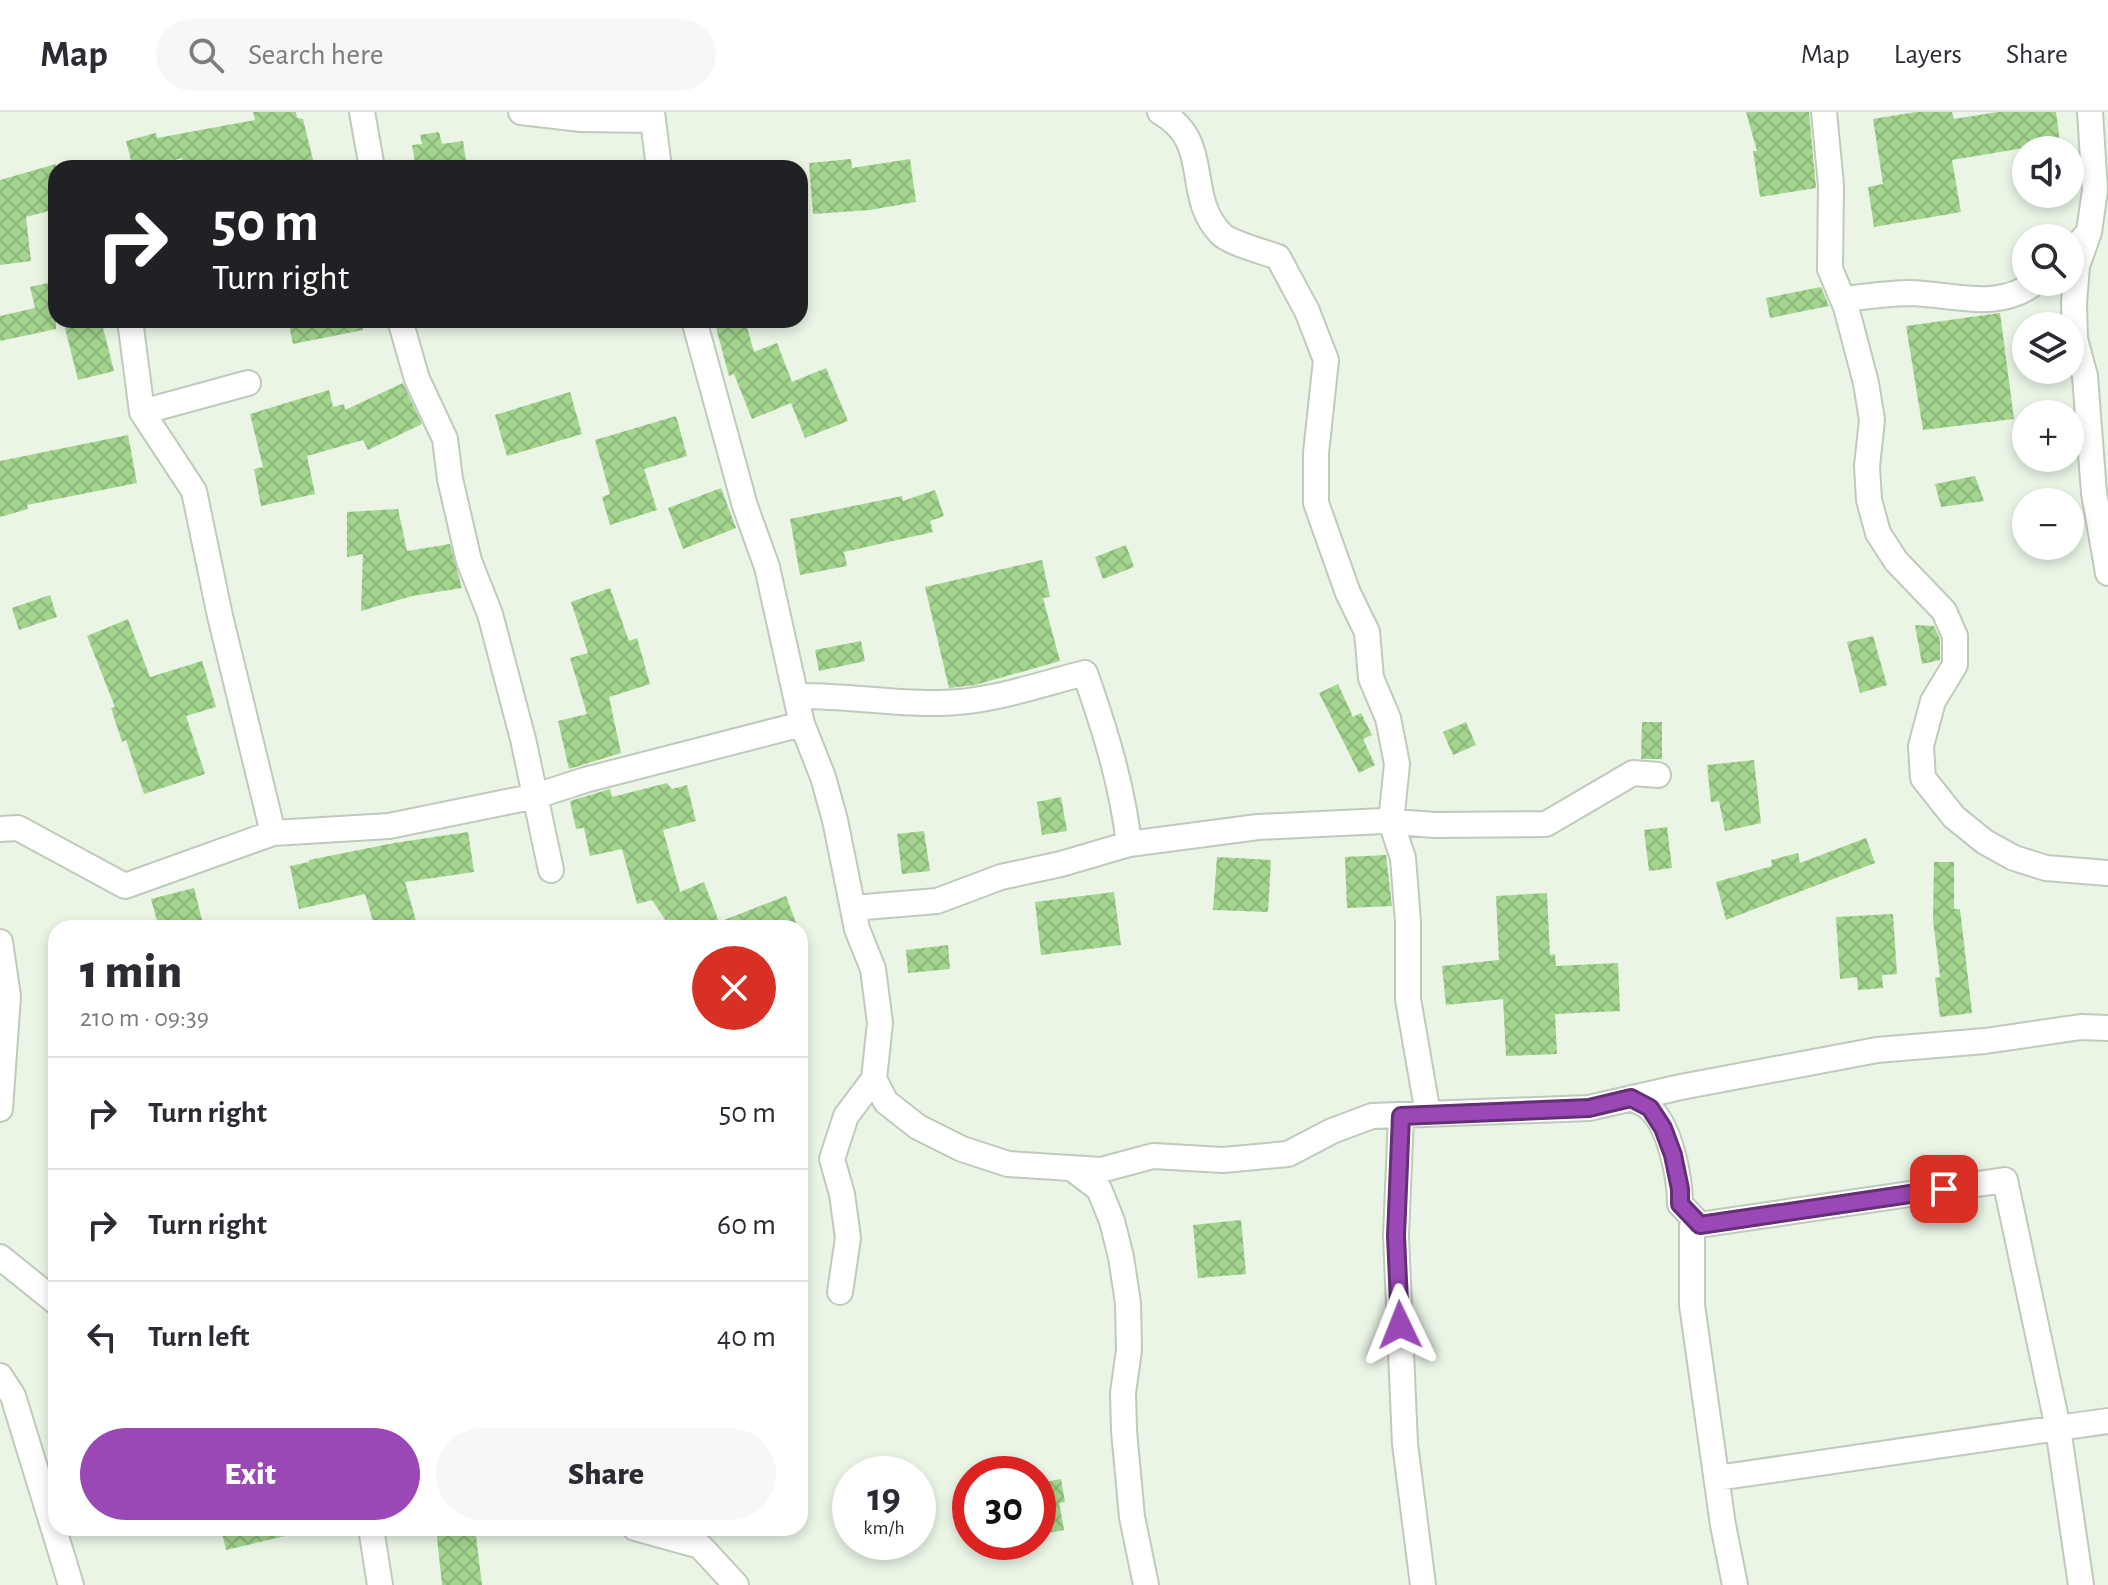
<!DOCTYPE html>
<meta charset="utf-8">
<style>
:root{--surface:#fff;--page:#f7f7f7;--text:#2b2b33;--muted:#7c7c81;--line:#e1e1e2;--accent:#9a48b6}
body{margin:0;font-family:"Alegreya Sans",sans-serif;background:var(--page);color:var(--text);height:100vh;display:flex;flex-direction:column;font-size:30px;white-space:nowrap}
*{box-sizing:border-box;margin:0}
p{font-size:26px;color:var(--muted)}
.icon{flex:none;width:44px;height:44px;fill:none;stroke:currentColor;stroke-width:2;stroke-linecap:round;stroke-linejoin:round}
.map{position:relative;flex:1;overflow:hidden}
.drawer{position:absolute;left:48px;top:808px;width:760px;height:616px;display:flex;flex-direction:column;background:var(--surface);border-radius:24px;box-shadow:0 4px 12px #0003}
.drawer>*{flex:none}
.guide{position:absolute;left:48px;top:48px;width:760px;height:168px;border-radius:24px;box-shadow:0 4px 12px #0003;background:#202124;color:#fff;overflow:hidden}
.fabs{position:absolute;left:2012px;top:24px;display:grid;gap:16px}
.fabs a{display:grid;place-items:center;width:72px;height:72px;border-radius:50%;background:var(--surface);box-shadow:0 4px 12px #0003;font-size:40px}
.speed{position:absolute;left:832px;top:1344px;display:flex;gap:16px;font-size:40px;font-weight:700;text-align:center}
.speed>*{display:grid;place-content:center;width:104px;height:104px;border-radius:50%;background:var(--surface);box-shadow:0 4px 12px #0003;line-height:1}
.speed small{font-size:20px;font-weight:400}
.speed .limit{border:12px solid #d22;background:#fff;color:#111}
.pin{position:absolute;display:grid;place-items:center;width:68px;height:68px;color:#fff;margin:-34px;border-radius:16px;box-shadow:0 4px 12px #0006}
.me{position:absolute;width:88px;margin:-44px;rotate:358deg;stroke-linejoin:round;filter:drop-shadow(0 0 6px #0008)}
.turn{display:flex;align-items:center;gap:28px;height:168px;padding:0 32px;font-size:36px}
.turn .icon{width:104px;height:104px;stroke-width:2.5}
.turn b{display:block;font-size:56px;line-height:68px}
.round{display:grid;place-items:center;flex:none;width:84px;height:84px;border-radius:42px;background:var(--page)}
.head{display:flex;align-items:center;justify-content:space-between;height:136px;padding:0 32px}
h1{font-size:48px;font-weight:800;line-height:60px}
.cta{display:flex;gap:16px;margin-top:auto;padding:16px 32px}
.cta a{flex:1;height:92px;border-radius:48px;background:var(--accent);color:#fff;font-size:32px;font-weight:800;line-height:92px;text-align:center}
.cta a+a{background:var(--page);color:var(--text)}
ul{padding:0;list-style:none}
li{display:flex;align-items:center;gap:24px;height:112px;padding:0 32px;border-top:2px solid var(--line)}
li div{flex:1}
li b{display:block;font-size:30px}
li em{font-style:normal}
header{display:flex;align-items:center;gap:48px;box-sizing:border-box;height:112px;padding:0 40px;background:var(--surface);border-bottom:2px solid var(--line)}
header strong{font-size:38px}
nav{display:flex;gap:44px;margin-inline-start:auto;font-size:28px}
.search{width:560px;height:72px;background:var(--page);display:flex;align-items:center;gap:20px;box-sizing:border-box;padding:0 28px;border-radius:44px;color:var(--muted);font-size:30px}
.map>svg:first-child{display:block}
.building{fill:url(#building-cross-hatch)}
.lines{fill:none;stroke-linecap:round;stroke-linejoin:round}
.minor-casing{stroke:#c0cabc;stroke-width:28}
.minor{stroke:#fff;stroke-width:24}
.route-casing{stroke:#642f76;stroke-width:20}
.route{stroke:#9a48b6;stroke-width:14}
</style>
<header>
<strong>Map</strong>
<div class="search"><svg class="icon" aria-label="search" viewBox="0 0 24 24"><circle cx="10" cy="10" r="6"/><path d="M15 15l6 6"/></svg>Search here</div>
<nav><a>Map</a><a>Layers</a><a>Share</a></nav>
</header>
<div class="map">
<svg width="2108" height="1473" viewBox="0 0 2108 1473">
<defs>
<pattern id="building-cross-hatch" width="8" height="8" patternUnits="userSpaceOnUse" patternTransform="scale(2)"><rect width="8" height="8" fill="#a3d58e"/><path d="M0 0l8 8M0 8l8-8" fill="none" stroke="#8cb67a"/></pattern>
</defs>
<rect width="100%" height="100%" fill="#eaf5e6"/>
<!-- building -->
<path class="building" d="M253,0H296L297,6L303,7L315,56H184L182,46L144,56H133L126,29L156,21L157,26L255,8Z
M1746,0H1809L1816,76L1760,85L1753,39H1757Z
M1916,0H1952L1954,7L1998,0H2056L2060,30L1952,48L1961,100L1874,115L1868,75L1883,72L1873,7Z
M439,20L442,32L463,29L467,56H416L412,33L422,32L420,23Z
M851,47L852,56L910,47L916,90L870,98L813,102L809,51Z
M56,52V97L26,105L31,149L0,153V68Z
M56,169V217L0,229V204L35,196L30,175Z
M1821,175L1829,194L1770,206L1766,186Z
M2000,201L2014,307L1923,318L1906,214Z
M63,208H101L114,259L78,268Z
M288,208H362L363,218L293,232Z
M714,208H745L754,240L777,231L792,270L826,256L848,309L805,326L791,291L752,307L734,262L729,264Z
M403,271L422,312L368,338L363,328L307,344L315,382L261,394L254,357L263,355L250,302L329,278L333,295L344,292L345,298Z
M570,280L582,322L507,344L495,303Z
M676,304L687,344L644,357L657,398L610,413L602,385L610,382L595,328Z
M128,323L137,371L27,393L28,397L0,405V349Z
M1975,364L1984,389L1941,395L1935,372Z
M721,376L736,416L683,437L668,396Z
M935,378L944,404L930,409L933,420L844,440L847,454L800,463L790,407L902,384L903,389Z
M398,397L407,439L450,432L462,476L412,484L361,499L363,442L347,445V400Z
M1126,433L1134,455L1103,467L1095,445Z
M1042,448L1050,485L1043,486L1060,549L975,573L949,576L925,475Z
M610,476L629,529L637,526L650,572L609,585L621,641L569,657L558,609L587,602L570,546L588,541L571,490Z
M50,483L57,505L19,518L12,496Z
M128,507L150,565L202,549L216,595L186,604L205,662L144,682L126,628L122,630L111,596L115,595L87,524Z
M1915,513L1934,514L1940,527V548L1922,552Z
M1873,524L1887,573L1860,581L1847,530Z
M861,529L865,549L819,559L815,538Z
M1338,572L1353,605L1361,601L1372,623L1363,627L1375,653L1359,661L1319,581Z
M1466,610L1476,633L1453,643L1443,620Z
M1642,610H1662V647H1641Z
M1754,648L1761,711L1725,719L1719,689L1711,690L1707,653Z
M667,671L672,677L687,673L696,709L663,718L680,780L704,770L719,810L786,784L798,816L670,815L652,788L637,792L622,737L590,744L584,716L576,717L570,689L610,677L612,685Z
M1061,685L1067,719L1042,723L1037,690Z
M1667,715L1672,756L1649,759L1644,718Z
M924,719L930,759L902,762L897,722Z
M468,720L474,760L405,770L418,816H375L365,782L299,797L290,754L309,750V748L394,731Z
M1866,726L1875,751L1726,808L1716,770L1772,754L1771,748L1798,741L1800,751Z
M1386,743L1392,794L1347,796L1345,745Z
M1217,745L1271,748L1268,800L1213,798Z
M1934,750H1954V797H1960L1972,901L1940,905L1935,866L1940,865L1933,808Z
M194,776L204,816H159L151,787Z
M1114,780L1121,833L1041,843L1035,790Z
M1547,781L1550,843L1555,842L1556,854L1618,851L1620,899L1555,902L1557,942L1506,944L1503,887L1446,893L1442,854L1499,848L1496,784Z
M1893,802L1897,862L1882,863L1883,876L1858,878L1857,865L1840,867L1836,805Z
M948,833L950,857L908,861L906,838Z
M1241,1108L1246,1162L1198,1166L1193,1113Z
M1061,1367L1065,1390L1059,1391L1064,1418L1038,1423V1371Z
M221,1416H284L285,1424L226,1438Z
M436,1416H475L482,1473H442Z"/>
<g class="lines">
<defs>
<path id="minor" d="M362,0L372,56
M521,0L581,7L653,8
M652,0L659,56
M1160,0C1214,30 1183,83 1221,122C1230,131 1264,140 1278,145L1307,199L1326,248L1316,341V391L1348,481L1367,520L1371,566L1388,606L1397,652L1391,710L1403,746L1408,810V887L1428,1002
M1824,0L1831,73L1830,157L1846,195L1866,271L1872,308L1867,354L1869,388L1878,421L1896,449L1944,499L1955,524V553L1933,589L1921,634L1923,666L1954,705L1985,730L2014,746L2046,756L2108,761
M2089,120L2077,154L2074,191L2075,227L2085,264L2094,381L2108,461
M2080,130L2089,120L2095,78L2090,0
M1843,187C1865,185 1888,181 1910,181C1954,182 1997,200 2036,170
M400,208L417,267L445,327L450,367L469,449L490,502L523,627L551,758
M142,300L248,271
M796,584C844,583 891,592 939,591C988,591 1037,573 1085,561C1105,618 1122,672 1129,732L1061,752L1001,765L937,789L853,796
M802,612L823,665L835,708L857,817L873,857L880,911L874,967L846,1004L832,1047L842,1082L848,1126L840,1180
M0,717L18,716L125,774L273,721L220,504L194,379L142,300L130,208
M273,721L389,714L536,684L585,668L802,612L767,455L745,394L694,208
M1129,732L1258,715L1383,709L1435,713L1546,712L1633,661L1658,663
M0,830L8,884L0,997
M874,967L886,990L918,1015L962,1037L1008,1052L1101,1058L1153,1044L1223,1048L1288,1042L1332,1019L1372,1004L1589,996L1681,975L1877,938L1985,929L2081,915L2108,916
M1631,986C1636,989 1644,991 1648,995C1670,1012 1680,1066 1680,1092L1700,1113
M1401,1004L1396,1124L1405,1332L1423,1473
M1074,1058L1099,1077L1112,1109L1121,1145L1128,1191L1129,1238L1123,1281L1124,1319L1132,1405L1146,1473
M0,1145L56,1190
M0,1264L13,1284L71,1473
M1717,1366L2058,1316L2005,1068L1692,1114V1193L1723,1413L1735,1473
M371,1416L380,1473
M635,1416L700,1434L736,1473
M2081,1473L2058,1316L2108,1309"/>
</defs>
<!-- minor casing -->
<use href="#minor" class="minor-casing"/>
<!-- minor -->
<use href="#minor" class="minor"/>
</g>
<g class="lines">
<defs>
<path id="route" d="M1400,1213L1396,1124L1401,1004L1589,996L1631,986L1650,996L1663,1016L1673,1043L1680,1077V1092L1700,1113L1944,1077"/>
</defs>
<!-- route casing -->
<use href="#route" class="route-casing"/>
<!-- route -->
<use href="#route" class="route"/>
</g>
</svg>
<div class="fabs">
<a><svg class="icon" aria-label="sound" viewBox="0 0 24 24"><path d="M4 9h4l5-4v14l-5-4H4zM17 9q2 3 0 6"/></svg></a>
<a><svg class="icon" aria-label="search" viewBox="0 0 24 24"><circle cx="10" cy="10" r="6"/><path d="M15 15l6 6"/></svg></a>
<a><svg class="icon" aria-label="layers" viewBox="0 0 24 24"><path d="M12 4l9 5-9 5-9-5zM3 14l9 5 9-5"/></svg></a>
<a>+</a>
<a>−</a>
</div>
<div class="speed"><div>19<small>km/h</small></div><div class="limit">30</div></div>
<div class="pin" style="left:1944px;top:1077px;background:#d93025"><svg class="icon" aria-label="arrive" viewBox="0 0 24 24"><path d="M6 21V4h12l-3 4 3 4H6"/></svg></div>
<svg class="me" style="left:1400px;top:1213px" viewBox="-20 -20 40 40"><path d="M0-17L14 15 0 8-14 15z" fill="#9a48b6" stroke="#fff" stroke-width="4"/></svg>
<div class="guide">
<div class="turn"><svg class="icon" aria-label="right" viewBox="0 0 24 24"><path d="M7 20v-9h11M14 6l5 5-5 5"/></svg><div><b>50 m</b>Turn right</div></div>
</div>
<section class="drawer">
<div class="head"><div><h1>1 min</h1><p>210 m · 09:39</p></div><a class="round" style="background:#d93025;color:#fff"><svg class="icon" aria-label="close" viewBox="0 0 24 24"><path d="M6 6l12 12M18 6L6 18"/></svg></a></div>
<ul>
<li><svg class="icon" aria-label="right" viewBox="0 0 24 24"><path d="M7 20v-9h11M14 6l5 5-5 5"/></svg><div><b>Turn right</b></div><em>50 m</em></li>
<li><svg class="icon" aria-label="right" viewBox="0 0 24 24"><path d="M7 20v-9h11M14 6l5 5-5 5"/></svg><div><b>Turn right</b></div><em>60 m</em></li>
<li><svg class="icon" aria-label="left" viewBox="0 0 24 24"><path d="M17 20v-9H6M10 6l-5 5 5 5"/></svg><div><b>Turn left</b></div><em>40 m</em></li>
</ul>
<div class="cta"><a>Exit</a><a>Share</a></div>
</section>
</div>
